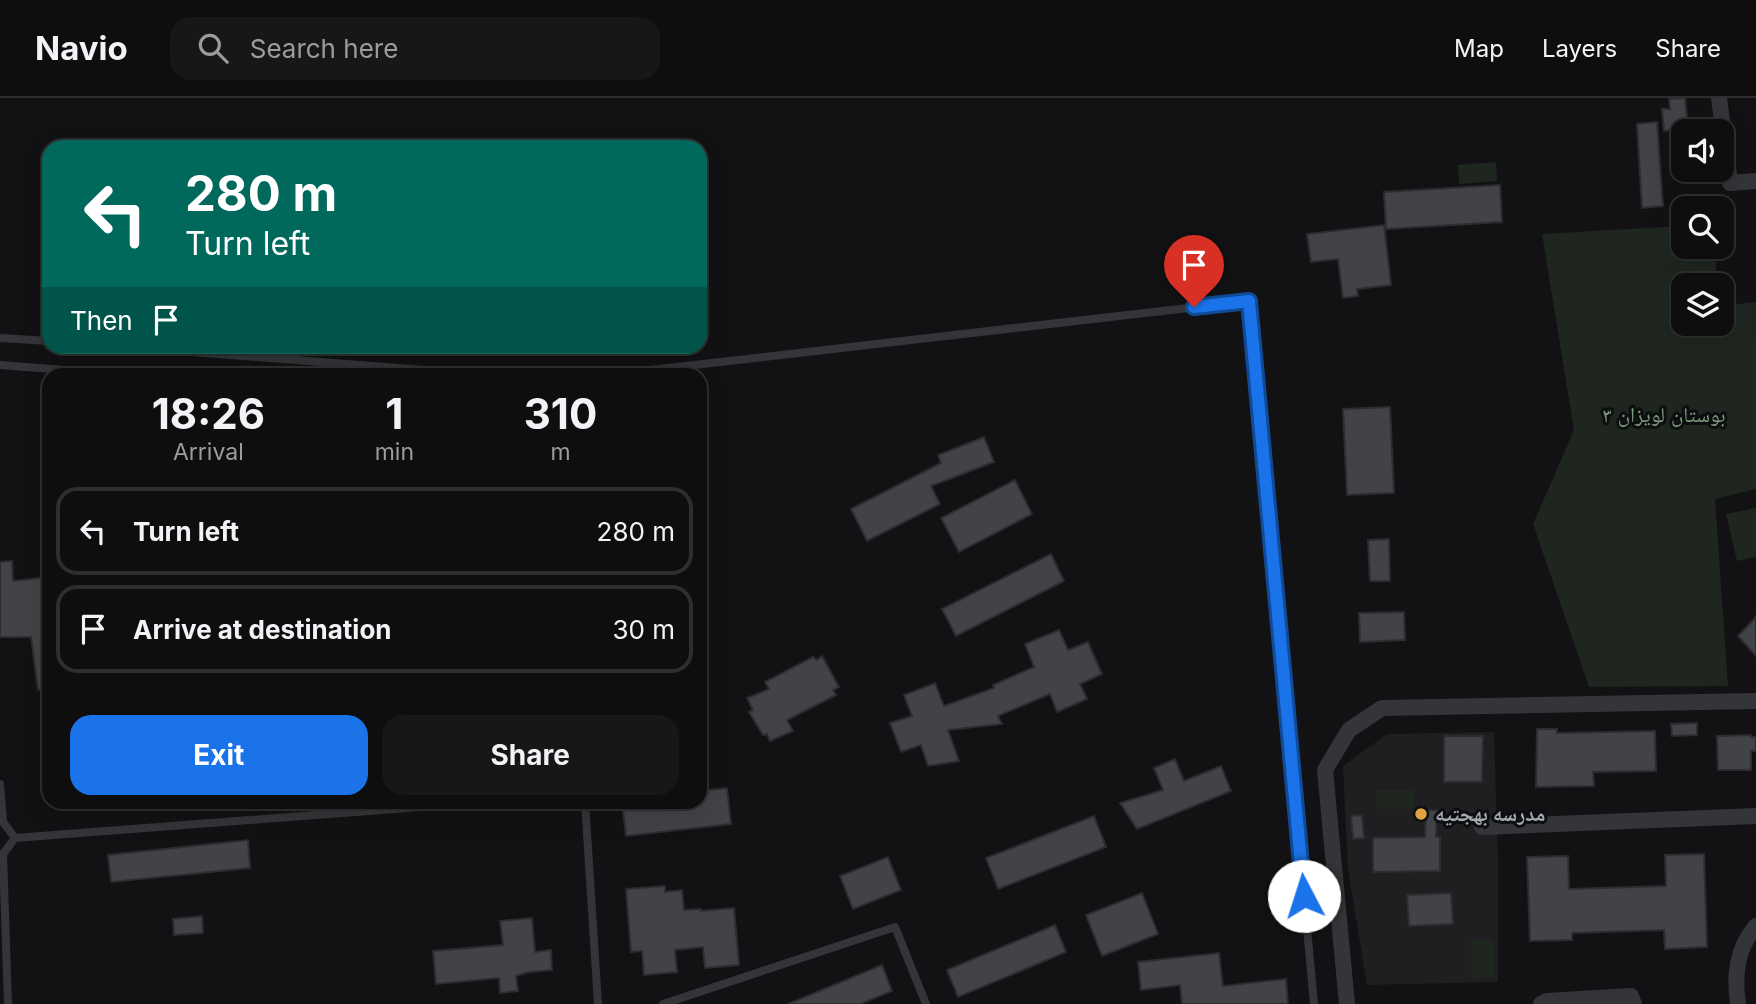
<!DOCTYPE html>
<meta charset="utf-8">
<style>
:root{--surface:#0e0e0f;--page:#171718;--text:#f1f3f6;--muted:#9b9c9e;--line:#2e2e2f;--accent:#1a73e8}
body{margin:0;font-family:Inter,"Noto Naskh Arabic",sans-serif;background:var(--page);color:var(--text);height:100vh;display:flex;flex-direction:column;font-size:26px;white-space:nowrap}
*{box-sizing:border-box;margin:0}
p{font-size:23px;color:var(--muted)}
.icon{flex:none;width:38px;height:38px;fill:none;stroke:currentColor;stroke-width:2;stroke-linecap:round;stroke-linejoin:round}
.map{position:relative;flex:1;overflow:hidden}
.panel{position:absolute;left:42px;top:270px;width:665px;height:441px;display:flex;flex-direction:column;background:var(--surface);border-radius:21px;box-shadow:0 7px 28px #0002,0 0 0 2px var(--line)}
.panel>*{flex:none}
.guide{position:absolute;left:42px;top:42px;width:665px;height:214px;border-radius:21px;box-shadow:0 7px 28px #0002,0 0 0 2px var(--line);background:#00695c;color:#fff;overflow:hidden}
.fabs{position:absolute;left:1671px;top:21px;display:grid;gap:14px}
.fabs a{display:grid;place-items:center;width:63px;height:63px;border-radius:14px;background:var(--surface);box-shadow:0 7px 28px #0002,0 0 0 2px var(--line);font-size:35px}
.pin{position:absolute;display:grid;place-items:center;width:60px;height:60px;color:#fff;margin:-72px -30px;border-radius:50% 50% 50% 0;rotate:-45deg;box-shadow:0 0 7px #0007}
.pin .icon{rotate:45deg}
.me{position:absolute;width:77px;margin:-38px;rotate:355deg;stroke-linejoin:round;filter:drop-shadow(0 0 5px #0008)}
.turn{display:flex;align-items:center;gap:24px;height:147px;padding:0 28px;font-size:32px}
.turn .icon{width:91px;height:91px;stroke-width:2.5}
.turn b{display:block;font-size:49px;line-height:60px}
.then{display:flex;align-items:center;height:66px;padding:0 28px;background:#0003;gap:14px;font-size:26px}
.eta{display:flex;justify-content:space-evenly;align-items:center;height:119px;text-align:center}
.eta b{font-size:42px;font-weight:700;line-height:49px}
.cta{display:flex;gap:14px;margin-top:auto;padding:14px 28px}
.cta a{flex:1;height:80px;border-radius:21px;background:var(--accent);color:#fff;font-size:28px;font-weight:700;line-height:80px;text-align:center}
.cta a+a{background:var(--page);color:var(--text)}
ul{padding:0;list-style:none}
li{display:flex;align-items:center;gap:21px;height:88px;margin:0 14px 10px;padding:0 14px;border:4px solid var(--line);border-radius:21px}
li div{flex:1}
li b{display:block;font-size:26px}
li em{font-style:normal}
header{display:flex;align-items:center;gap:42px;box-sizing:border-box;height:98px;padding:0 35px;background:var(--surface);border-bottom:2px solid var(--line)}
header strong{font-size:33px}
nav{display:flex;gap:38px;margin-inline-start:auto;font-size:24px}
.search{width:490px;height:63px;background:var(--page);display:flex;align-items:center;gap:18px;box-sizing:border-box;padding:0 24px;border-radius:21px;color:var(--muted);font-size:26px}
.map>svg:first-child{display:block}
.built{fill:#1f1f21}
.green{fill:#1f2620}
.building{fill:#424347;stroke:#2d2d30;stroke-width:2}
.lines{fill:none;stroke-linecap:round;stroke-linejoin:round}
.lane{stroke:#343538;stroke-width:8}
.street{stroke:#343538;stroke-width:16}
.route-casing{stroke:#114b97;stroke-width:18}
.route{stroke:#1a73e8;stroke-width:12}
.poi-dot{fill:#e1a33d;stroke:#0d0e0f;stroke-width:2.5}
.labels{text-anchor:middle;stroke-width:6;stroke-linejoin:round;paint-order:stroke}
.park-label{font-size:21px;fill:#7e9d7e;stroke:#0d0e0f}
.poi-label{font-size:21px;font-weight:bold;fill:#a5aab3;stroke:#0d0e0f;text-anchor:start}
</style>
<header>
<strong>Navio</strong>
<div class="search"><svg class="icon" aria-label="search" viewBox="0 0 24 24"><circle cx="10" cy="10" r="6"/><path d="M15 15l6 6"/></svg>Search here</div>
<nav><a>Map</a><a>Layers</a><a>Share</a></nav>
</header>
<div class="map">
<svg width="1756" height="906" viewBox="0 0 1756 906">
<rect width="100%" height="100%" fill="#121214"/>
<!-- built -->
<path class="built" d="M1494,634L1498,764V884L1367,887L1348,772L1343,668L1387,636Z"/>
<!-- green -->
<path class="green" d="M1496,64L1497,83L1459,86L1458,67Z
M1683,128L1684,149H1715L1717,187H1684V226H1722V208L1756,204V391L1715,401L1728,588L1589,589L1533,426L1574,332L1542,136Z
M1756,410V459L1737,463L1726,416Z
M1376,692H1413V711H1376Z
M1493,840V879L1472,880L1471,841Z"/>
<!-- building -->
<path class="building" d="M1685,0L1688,30L1664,33L1662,11H1670L1669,1Z
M1657,24L1663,108L1642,110L1637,26Z
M1500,87L1502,124L1386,131L1384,94Z
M1384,127L1391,187L1357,191L1358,198L1343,200L1338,161L1311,164L1307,136Z
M1390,309L1394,395L1347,397L1343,311Z
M984,339L994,364L931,388L940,406L867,443L851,411L941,365L938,357Z
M1015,382L1032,416L959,454L941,420Z
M1389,441L1390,483H1370L1368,442Z
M1051,456L1064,483L956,538L942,511Z
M12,463L13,483L49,479V591L38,592L31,539H0V464Z
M1404,514L1405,542L1360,544L1359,515Z
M1756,519V558L1738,538Z
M1059,532L1068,552L1088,544L1102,576L1080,586L1087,601L1057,614L1050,596L998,618L1002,626L948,632L959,663L928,668L921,647L901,654L890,625L912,618L904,597L935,585L944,608L994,590L993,587L1034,569L1025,546Z
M822,558L839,589L833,592L836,597L787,622L793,633L770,643L767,636L763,637L749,614L753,612L747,600L769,591L765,584L813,559L817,562Z
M1697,625V637L1672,638L1671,626Z
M1537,631H1557V635L1655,633L1656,673L1593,674L1594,688L1536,689Z
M1751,637V639H1756V653H1751V672H1718L1717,638Z
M1444,638H1483L1482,684H1444Z
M1175,661L1184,683L1221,668L1231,693L1137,731L1120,705L1163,692L1154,670Z
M727,690L731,726L626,738L622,704H700V693Z
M1426,712H1437L1436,739H1440V773L1373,774V740L1425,739Z
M1362,717L1364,740L1353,741L1351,718Z
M1094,718L1106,749L998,791L986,760Z
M248,742L250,770L111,784L108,757Z
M1704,756L1707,849L1665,851L1664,832L1572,835V842L1530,843L1527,759L1568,758L1569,791L1666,788L1665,757Z
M888,759L901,792L853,811L840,778Z
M665,788V794L682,792L684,812L701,811V813L734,810L739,867L705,870L703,849L675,852L677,874L644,877L642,853L631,854L626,791Z
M1142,795L1158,836L1102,858L1086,817Z
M1451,795L1453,826L1409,828L1407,797Z
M202,818L203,835L174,837L173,821Z
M532,820L535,854L551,852L552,872L529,874L516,878L518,893L500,895L499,880L436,886L433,853L503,847L500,823Z
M1055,827L1066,854L958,899L947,872Z
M1219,855L1223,888L1286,881L1288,906H1182L1180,887L1141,892L1138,864Z
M882,867L892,893L860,906H788Z"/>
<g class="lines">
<!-- lane -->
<path class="lane" d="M0,240L49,243
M114,248L475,276
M0,267L116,276
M616,276L1249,203L1314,906
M0,686L3,724L15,740L3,756L8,906
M585,704L598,906
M15,740L486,704
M663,906L895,829L926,906"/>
<!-- street -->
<path class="street" d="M1719,0L1730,85L1756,83
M1482,729L1756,718
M1347,906L1325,672L1349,632L1382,610L1756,603
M1541,906L1547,903L1631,898L1634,906
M1738,906C1734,878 1736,851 1756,828"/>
</g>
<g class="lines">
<defs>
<path id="route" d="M1194,209L1249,203L1304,798"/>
</defs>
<!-- route casing -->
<use href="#route" class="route-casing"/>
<!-- route -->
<use href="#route" class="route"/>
</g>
<!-- markers -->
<circle class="poi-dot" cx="1421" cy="716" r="7"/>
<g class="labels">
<!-- park labels -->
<g class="park-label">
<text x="1664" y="324">بوستان لویزان ۳</text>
</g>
<!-- poi labels -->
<g class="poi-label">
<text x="1435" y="723">مدرسه بهجتیه</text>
</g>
</g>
</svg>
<div class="fabs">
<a><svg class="icon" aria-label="sound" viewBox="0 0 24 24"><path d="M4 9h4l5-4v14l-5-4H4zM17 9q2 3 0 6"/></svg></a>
<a><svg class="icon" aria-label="search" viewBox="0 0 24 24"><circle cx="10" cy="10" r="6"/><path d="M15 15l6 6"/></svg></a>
<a><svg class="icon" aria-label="layers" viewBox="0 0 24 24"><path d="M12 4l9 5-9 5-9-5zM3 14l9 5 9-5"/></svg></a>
</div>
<div class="pin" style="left:1194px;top:209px;background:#d93025"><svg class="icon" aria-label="arrive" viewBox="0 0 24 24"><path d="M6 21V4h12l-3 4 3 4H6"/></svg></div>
<svg class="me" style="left:1304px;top:798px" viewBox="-20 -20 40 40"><circle r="19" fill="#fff"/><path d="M0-13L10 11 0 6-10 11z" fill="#1a73e8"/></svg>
<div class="guide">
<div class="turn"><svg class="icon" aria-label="left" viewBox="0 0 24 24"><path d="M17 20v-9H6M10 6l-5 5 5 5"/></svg><div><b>280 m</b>Turn left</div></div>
<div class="then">Then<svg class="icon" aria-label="arrive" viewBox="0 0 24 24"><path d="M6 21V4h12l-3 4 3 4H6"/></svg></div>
</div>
<section class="panel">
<div class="eta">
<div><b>18:26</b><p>Arrival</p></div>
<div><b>1</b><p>min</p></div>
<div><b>310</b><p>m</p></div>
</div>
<ul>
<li><svg class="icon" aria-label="left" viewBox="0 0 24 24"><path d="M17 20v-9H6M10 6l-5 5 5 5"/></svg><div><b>Turn left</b></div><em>280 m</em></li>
<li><svg class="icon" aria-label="arrive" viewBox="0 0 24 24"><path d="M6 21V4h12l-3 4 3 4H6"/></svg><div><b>Arrive at destination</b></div><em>30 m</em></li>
</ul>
<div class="cta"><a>Exit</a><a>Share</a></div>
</section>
</div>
